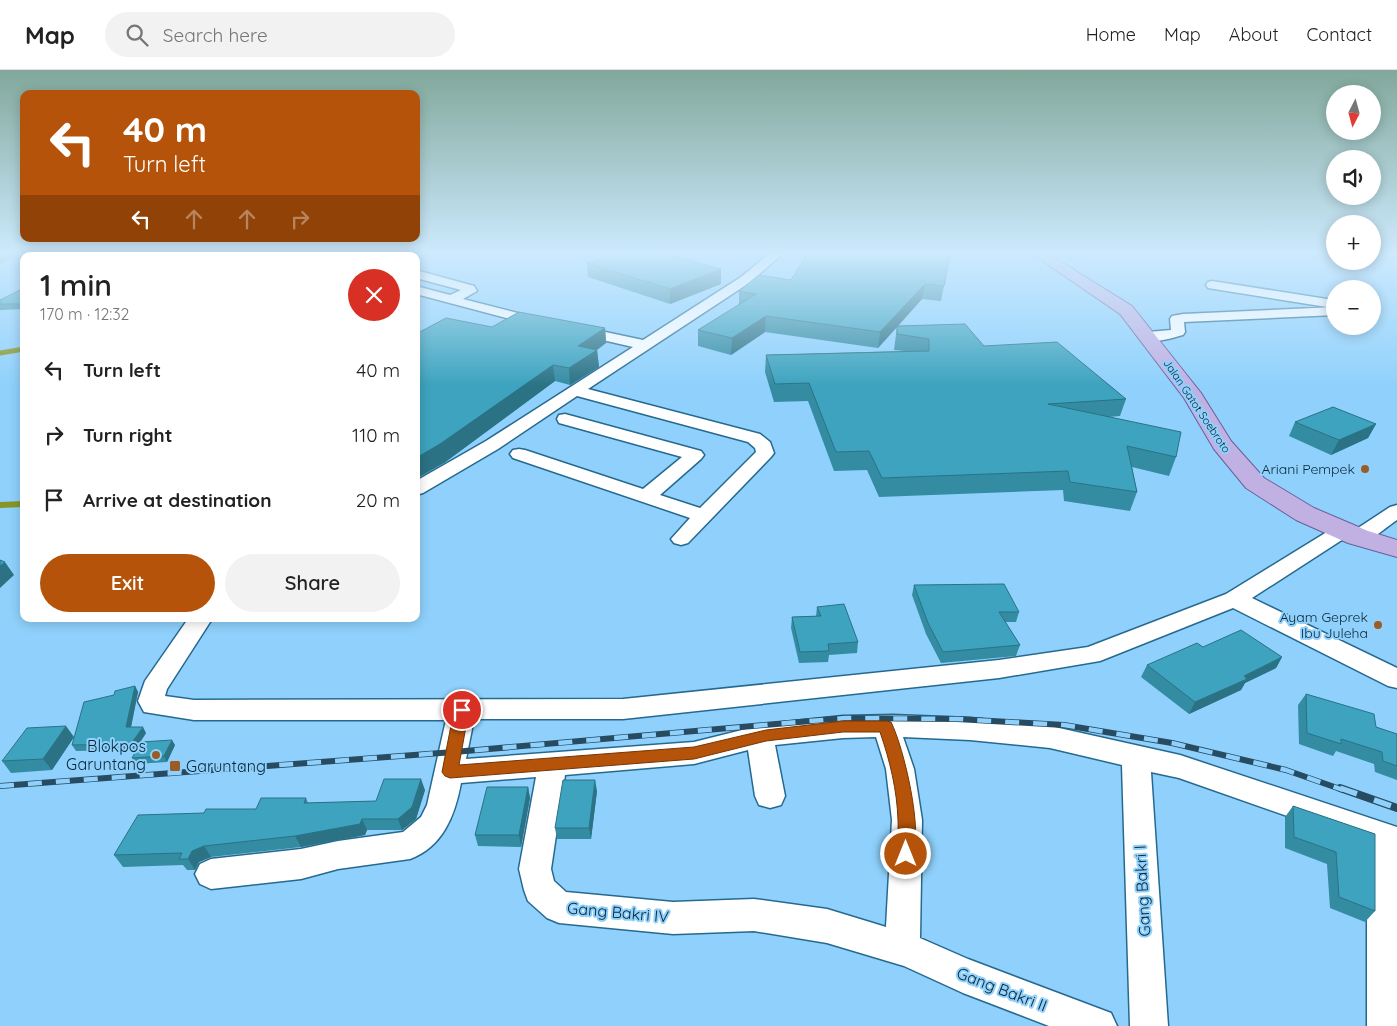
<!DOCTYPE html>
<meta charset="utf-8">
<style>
:root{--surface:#fff;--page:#f2f2f2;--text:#222;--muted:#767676;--line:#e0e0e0;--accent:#b45309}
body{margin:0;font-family:Quicksand,sans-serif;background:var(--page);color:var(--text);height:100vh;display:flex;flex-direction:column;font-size:19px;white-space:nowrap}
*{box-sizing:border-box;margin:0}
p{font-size:16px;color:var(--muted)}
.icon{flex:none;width:28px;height:28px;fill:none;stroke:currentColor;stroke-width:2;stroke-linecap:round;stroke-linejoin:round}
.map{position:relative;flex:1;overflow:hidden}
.panel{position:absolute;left:20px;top:182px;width:400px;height:370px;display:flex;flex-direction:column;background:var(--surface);border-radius:10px;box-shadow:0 2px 12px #0003}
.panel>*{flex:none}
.top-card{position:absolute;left:20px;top:20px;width:400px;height:152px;border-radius:10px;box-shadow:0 2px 12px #0003;background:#b45309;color:#fff;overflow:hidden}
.needle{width:32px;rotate:186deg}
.tools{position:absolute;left:1326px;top:15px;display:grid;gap:10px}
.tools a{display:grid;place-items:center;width:55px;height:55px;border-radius:50%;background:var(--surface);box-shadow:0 2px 12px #0003;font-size:25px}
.pin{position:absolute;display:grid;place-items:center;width:42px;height:42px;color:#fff;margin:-21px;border:2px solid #fff;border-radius:50%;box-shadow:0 1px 5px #0007}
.me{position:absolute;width:55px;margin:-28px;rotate:0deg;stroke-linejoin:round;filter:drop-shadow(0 0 4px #0008)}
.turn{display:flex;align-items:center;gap:18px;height:105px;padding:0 20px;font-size:22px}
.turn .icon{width:65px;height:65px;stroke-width:2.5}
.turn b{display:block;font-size:35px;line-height:42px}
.lanes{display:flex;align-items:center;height:48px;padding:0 20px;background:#0003;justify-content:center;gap:25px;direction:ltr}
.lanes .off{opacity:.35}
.round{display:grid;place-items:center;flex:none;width:52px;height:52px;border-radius:26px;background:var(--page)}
.summary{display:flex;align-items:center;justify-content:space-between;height:85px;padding:0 20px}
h1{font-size:30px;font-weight:600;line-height:38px}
.cta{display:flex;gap:10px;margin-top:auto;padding:10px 20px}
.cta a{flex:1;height:58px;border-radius:30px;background:var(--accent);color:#fff;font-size:20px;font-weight:600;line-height:58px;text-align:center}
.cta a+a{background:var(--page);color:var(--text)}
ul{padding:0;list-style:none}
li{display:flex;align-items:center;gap:15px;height:65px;padding:0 20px}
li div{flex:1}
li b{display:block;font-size:19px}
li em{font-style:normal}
header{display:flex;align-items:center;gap:30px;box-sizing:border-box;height:70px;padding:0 25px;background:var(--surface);border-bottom:1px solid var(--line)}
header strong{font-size:24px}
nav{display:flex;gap:28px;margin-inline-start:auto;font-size:18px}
.search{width:350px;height:45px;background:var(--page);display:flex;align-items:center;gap:12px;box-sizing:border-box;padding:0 18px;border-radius:28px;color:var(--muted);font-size:19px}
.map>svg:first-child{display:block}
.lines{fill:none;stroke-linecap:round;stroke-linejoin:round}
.stream-far2{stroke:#869728;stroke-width:4}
.stream-far1{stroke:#869728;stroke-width:5}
.stream{stroke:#869728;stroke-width:6}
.minor-casing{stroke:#26698f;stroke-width:3}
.primary-casing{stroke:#675f9a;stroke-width:2}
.minor{fill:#fff;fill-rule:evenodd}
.primary{fill:#c1b1e3;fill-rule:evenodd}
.rail-far1-casing{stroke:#274b61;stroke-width:6}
.rail-casing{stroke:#274b61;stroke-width:8}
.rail-far1{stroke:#8fd1fc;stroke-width:4.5;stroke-dasharray:14;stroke-linecap:butt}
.rail{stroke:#8fd1fc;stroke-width:5.5;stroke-dasharray:18;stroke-linecap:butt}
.wall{fill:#348ca3}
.shaded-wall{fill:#2b7285}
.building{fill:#3da3be;stroke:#2b7285}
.route{fill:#b45309;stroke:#753606}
.poi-dot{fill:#9b5b24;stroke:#8fd1fc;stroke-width:2}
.labels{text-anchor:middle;stroke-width:4;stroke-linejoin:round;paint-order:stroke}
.far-street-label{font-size:11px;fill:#0b2637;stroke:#8fd1fc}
.poi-label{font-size:14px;fill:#0b2637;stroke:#8fd1fc;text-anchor:end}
.near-poi-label{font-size:16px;fill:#0b2637;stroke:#8fd1fc;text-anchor:end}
.near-street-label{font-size:16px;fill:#0b2637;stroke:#8fd1fc}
</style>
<header>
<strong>Map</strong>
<div class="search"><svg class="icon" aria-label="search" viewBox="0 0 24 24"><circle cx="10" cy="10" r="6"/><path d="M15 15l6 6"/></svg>Search here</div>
<nav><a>Home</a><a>Map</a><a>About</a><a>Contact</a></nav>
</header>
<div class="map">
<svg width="1397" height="956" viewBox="0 0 1397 956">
<rect width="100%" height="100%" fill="#8fd1fc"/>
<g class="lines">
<!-- stream-far2 -->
<path class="stream-far2" d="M0,192L13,183"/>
<!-- stream-far1 -->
<path class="stream-far1" d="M0,283L24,279"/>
<!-- stream -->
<path class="stream" d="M0,435L24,434"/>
<defs>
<path id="minor" d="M770,183H780L781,185L749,213L588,319L760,364L770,372L774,383L771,387L688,473L681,475L674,473L671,469L690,448L513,388L510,384L513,380L519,379L525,380L643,419L682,387L559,353L557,349L559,345L565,344L701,381L704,385L701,389L660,425L700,438L756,382L755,378L748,372L577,326L498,379L423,423L416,425V411L486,371L633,277L572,263L570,260L572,257L577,256L643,270L741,207Z
M416,200L474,216L477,221L463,229L545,250L547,253L540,257L416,224V216L450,225L461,220L416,208Z
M1212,211L1327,229L1333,233L1327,237L1208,218L1206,215L1208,212Z
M1335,237V245L1184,252L1185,262L1183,265C1171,268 1150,276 1141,266L1148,262L1171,260L1170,249L1172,246L1183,244Z
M1397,435V450C1383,459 1368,476 1351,471L1348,466L1252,528L1397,598V618L1388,616L1233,538L1100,591L999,608L623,649H474L466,689L694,672L766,654L843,646L893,645L970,648L1050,656L1180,685L1397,757V956H1367V774L1179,708L1151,702L1168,956H1130L1122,695L1050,678L970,670L903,667L914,699L922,750L920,868L968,889L1111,943L1117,956H1049L963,923L904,896L827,873L754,861L673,864L559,853L547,848L528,831L524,820L519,799L536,707L461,713C455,745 443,777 410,789L338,799L301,809L211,819L200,814L195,804L200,794L211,789L301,779L338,771L403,762L421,747L427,735L446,650H194L144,642L138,631L145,611L188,549H212L167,619L165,626L194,630L623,629L999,590L1088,577L1226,524L1335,457L1342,455L1349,457L1352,462L1390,437ZM876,667L886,699L892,750L886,857L827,839L754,829L673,832L566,822L554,811L551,799L565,705L694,694L748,680L755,726L759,735L770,738L781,735L785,726L775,675L843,668Z"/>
<path id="primary" d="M1031,183H1047L1132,236L1201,323L1231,371L1264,408L1314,438L1368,461L1397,470V487L1348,473L1296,450L1246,418L1214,379L1184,328L1120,244Z"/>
</defs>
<!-- minor casing -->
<use href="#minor" class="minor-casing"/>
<!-- primary casing -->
<use href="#primary" class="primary-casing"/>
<!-- minor -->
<use href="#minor" class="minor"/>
<!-- primary -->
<use href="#primary" class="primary"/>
<defs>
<path id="rail-far1" d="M0,716L454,682L845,648L957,649L1064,655L1172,673L1286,700L1343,720"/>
<path id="rail" d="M1340,718L1397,738"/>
</defs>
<!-- rail-far1 casing -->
<use href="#rail-far1" class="rail-far1-casing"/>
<!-- rail casing -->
<use href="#rail" class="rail-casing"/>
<!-- rail-far1 -->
<use href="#rail-far1" class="rail-far1"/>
<!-- rail -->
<use href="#rail" class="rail"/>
</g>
<!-- wall -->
<path class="wall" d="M1157,183H1179L1178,185Z
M950,185L941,231L922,229L898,256L984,276L1126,329L1120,346L1109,347L1176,387L1169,406L1132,397L1137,422L1130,441L1064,431L1063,420L879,427L867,400L834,401L808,331L774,332L765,302L766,285L904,281L894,280L897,257L878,278L765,262L731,285L698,276V260L739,235V221L791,210Z
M587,193L721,199V214L670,234L588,207Z
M24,218V239L0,240V230Z
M492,257L605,258L606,273L597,280L599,297L570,315L555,311L444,393Z
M1295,352L1376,354L1368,368L1331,385L1289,366Z
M914,515L1019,542L1016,552H1005L1020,575L1016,586L941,593L926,564L912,525Z
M817,537L858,572L857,583L829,585L828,592L799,593L791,558L792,547L816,546Z
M1203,577L1282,587L1276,598L1245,613L1241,620L1189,644L1141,607L1147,595Z
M135,616L138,622L131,657L146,663L135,680L76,681L72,675L114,625Z
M1306,624L1376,657L1397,664V710L1375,702L1374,694L1336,681L1333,686L1299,674L1298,635Z
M74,667L52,700L11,703L2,691Z
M175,675L167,692L136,694L132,688Z
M528,717L530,728L521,777L478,776L475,765Z
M425,720L416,749L402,760H367L365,765L301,777L211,787L199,792L195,800H187L183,795L123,797L114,785L204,743L256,739L306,728L308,733L376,731Z
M597,721L591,769H557L555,758Z
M1293,736L1375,764V841L1365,852L1330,838L1327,794L1285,778V747Z"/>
<!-- shaded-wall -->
<path class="shaded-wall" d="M270,183H284L275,186H261Z
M721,199V214L670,234V219Z
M925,214L922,229L878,278L880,262Z
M766,246L765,262L731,285L732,268Z
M605,258L606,273L590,285L597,280L599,297L570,315L569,298L578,276Z
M553,295L555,311L444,393L416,409V388Z
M1376,354L1368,368L1331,385L1339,370Z
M5,492L14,505L0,518V496Z
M1282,587L1276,598L1245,613L1241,620L1189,644L1195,632L1244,606Z
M135,616L138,622L130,662L126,657Z
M66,656L74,667L52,700L43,689Z
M143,657L146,663L135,680L131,674Z
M172,670L175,675L167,692L164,686Z
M421,709L425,720L416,749L402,760L398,749Z
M595,710L597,721L591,769L589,758Z
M528,717L530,728L521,777L519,765Z
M362,749L367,760L365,765L301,777L295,766Z
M204,776L211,787L199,792L195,800L188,789L192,781Z"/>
<!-- building -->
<path class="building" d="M113,183H270L261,186H105Z
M619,183H662L721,199L670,219L587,193Z
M808,183H925L950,185L944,216L925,214L880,262L766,246L732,268L698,260L756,224L739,221L759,205L791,210Z
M24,218V234H0V230Z
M519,242L605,258L578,276L597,280L569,298L553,295L440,374L416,388V264L446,248L492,257Z
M965,254L984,276L1057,272L1126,329L1048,334L1181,362L1176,387L1127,376L1137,422L1070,412L1068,401L882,408L869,381L836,382L809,313L775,314L766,285L929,281V269L897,264V256Z
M1333,337L1376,354L1339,370L1295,352Z
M0,490L5,492L0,496Z
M1004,514L1019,542H999L1020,575L943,582L928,553L914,515Z
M844,534L858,572L828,574L829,581L800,582L792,547L821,546L817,537Z
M1241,560L1282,587L1244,606L1247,609L1195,632L1147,595L1197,573L1203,577Z
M135,616L126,657H143L131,674L72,675L84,632L114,625L115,621Z
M1306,624L1374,644L1376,657L1397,664V696L1383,691L1382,682L1341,669V674L1307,663Z
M66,656L43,689L2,691L27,658Z
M172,670L164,686L132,688L141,672Z
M384,709H421L412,737L398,749H362L360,754L295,766L204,776L192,781L188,789H179L182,783L114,785L138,745L204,743L206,739H256L261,728H306L304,733L376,731Z
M563,710H595L589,758H555Z
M487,717H528L519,765H475Z
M1293,736L1375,764V841L1339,827L1336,782L1294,767Z"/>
<!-- sky -->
<linearGradient id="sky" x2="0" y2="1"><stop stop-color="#81a89b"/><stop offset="0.58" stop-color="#cdeafe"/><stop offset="1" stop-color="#cdeafe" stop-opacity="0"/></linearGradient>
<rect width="1397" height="316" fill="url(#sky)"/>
<!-- route -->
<path class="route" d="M462,635L467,636L469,640L459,695L694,677L766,660L843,651H886L891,652C904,678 924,763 912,789L906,791L901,789C895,778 899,763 898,750C897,720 890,691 880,662H843L766,671L694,689L450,708L445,706L442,702L454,640L457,636Z"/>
<!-- markers -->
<g class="poi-dot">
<circle cx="1365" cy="399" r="5"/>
<circle cx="1378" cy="555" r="5"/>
<circle cx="156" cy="685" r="5"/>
<rect x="169" y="690" width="12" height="12" rx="2.5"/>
</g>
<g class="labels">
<!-- far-street labels -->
<g class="far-street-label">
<text transform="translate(1197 336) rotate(56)" y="4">Jalan Gatot Soebroto</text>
</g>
<!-- poi labels -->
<g class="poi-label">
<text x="1355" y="404">Ariani Pempek</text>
<text x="1368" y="552">Ayam Geprek<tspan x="1368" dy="16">Ibu Juleha</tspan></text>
</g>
<!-- near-poi labels -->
<g class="near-poi-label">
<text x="146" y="682">Blokpos<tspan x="146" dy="18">Garuntang</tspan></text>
<text x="186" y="702" text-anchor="start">Garuntang</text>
</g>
<!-- near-street labels -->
<g class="near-street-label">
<text transform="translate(1142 821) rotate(-93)" y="6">Gang Bakri I</text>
<text transform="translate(618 842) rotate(5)" y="6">Gang Bakri IV</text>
<text transform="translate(1002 919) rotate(21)" y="6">Gang Bakri II</text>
</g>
</g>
</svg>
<div class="tools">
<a><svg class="needle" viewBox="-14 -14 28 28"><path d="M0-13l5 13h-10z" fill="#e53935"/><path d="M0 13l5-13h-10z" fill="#767676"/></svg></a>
<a><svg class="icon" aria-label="sound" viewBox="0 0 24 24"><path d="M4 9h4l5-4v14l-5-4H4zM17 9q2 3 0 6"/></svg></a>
<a>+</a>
<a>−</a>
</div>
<div class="pin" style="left:462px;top:640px;background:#d93025"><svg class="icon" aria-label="arrive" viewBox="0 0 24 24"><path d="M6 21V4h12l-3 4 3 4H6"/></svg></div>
<svg class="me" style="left:906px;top:784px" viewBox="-20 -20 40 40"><circle r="17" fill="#b45309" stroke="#fff" stroke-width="3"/><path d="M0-11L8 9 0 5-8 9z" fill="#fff"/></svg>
<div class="top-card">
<div class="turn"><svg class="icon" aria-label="left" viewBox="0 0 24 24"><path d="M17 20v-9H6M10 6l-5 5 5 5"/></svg><div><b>40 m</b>Turn left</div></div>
<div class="lanes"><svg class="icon" aria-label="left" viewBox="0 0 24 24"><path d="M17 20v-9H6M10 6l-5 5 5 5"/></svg><svg class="icon off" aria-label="ahead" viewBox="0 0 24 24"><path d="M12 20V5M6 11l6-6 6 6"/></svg><svg class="icon off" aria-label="ahead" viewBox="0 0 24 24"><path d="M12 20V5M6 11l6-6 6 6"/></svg><svg class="icon off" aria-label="right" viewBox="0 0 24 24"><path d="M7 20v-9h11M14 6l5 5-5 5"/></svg></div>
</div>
<section class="panel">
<div class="summary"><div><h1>1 min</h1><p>170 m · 12:32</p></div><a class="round" style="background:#d93025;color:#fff"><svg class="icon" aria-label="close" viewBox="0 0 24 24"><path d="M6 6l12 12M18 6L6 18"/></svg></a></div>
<ul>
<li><svg class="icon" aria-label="left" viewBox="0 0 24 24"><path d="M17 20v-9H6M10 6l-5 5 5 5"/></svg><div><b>Turn left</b></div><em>40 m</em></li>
<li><svg class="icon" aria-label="right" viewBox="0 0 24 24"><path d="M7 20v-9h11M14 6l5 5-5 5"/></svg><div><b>Turn right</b></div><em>110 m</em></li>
<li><svg class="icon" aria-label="arrive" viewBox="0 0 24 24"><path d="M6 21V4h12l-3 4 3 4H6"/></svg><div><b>Arrive at destination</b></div><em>20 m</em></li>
</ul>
<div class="cta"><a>Exit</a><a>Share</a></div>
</section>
</div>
